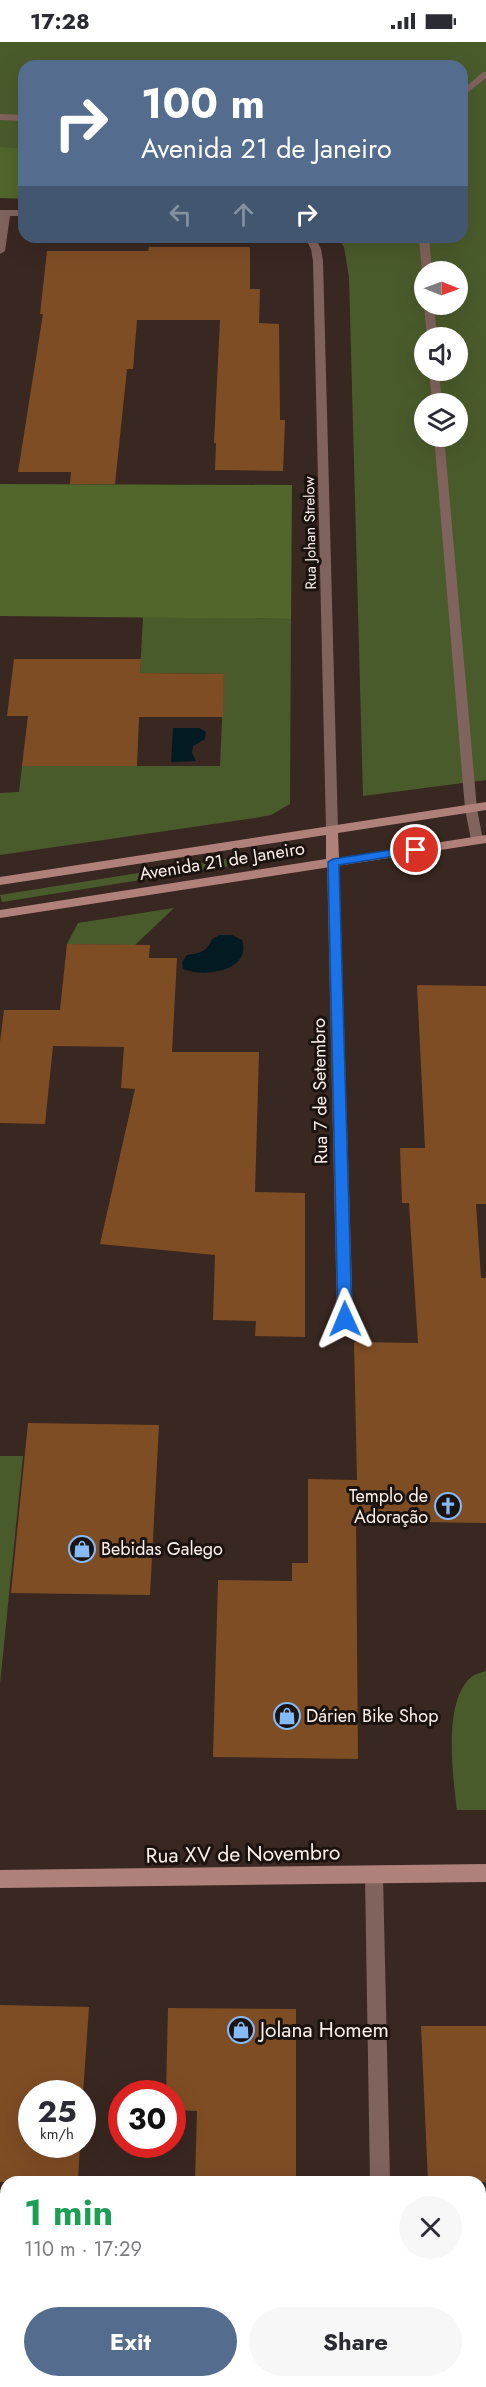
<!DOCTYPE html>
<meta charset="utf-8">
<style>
:root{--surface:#fff;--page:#f7f7f7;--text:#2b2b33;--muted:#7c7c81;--accent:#546c8d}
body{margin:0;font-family:Jost,sans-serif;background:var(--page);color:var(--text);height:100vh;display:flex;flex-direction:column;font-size:22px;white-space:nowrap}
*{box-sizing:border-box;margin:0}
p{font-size:20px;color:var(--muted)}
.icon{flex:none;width:33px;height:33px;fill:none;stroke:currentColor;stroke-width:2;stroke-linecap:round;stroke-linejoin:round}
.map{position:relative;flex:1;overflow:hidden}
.sheet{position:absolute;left:0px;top:2134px;width:486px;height:212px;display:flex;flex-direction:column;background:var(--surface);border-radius:18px 18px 0 0;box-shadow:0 6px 24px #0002}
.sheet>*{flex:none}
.top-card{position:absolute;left:18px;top:18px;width:450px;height:183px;border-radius:18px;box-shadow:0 6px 24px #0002;background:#546c8d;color:#fff;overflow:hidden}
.needle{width:39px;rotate:91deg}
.buttons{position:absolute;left:414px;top:219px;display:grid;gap:12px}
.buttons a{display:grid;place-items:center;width:54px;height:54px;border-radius:50%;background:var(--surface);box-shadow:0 6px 24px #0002;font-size:30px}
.speed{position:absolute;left:18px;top:2038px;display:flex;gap:12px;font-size:30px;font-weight:700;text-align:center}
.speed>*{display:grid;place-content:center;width:78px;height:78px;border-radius:50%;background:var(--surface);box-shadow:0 6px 24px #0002;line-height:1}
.speed small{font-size:15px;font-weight:400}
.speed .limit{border:9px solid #d22;background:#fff;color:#111}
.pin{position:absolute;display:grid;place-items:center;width:51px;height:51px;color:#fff;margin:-26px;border:3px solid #fff;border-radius:50%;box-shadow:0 2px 6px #0007}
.me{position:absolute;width:66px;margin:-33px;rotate:359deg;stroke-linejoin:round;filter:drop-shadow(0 0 4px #0008)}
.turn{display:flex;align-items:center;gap:21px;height:126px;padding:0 24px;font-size:27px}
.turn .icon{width:78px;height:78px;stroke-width:2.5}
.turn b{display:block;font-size:42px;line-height:51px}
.lanes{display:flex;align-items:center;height:57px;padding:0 24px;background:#0003;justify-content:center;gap:30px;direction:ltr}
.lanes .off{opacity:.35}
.round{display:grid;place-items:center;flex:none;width:63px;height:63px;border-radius:32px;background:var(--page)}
.summary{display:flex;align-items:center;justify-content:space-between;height:102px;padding:0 24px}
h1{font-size:36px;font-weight:700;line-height:45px;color:#1e9e55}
.action{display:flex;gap:12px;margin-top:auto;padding:12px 24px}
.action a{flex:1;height:69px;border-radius:36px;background:var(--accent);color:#fff;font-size:24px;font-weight:700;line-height:69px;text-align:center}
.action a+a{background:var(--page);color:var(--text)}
.status{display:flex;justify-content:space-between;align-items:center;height:42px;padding:0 30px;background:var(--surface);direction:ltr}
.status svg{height:16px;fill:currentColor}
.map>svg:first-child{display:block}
.green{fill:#4a5b2b;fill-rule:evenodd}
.forest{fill:#51662b}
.water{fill:#021a22}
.building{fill:#7f4d24}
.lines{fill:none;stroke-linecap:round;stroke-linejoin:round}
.lane{fill:#81635e;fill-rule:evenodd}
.street{fill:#81635e;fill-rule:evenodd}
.secondary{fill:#b0817a;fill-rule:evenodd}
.route{fill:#1a73e8;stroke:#114b97;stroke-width:1.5}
.labels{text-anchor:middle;stroke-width:6;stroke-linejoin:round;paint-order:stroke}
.far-street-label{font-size:15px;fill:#fcf0eb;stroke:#1b1310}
.street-label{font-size:18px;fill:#fcf0eb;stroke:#1b1310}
.poi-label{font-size:18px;fill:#fcf0eb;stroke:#1b1310;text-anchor:start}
.near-street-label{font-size:21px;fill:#fcf0eb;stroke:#1b1310}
.near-poi-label{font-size:21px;fill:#fcf0eb;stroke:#1b1310;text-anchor:start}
</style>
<div class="status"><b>17:28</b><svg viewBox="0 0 49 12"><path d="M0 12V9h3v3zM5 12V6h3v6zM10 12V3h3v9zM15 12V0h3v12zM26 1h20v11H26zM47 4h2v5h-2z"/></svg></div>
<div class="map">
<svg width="486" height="2345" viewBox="0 0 486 2345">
<rect width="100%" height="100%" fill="#392821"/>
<!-- green -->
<path class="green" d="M0,0H486V738L363,754L349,235L344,205L338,195H462V24H24V157L0,156ZM424,230H458V262H424ZM424,296H458V328H424ZM424,362H458V394H424Z
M143,575L291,577L290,762L271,773L255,776L0,813V751L19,750L22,724H220L224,632L140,631Z
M233,816L235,823L2,860L0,853Z
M174,866L135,903L67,902L78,881Z
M0,1414H23L0,1642Z
M486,1629V1768H457C453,1736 442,1655 473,1634C476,1632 482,1630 486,1629Z"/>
<!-- forest -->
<path class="forest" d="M0,105L24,107V156H0Z
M0,442L292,443L291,577L0,574Z"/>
<!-- water -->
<path class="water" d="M173,686H199L206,690L205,697L193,704L192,711L196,719L171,720Z
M220,893H232L242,898C252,929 205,936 183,927L182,920L187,913C200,911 207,910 212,897Z"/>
<!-- building -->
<path class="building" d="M149,205H250V247H260L259,281L279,282L280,378H285L283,429L215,428L216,401H214L220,278H137L133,327H127L115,442H70L71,430H18L43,272H40L47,209H148Z
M14,617H141L140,631L224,632L223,675H139L137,724H22L28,674H7Z
M67,902L150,903L149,916H177L172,1010H259L255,1150L305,1151V1295L255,1294L256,1279L213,1278L215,1213L100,1202L135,1047L121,1046L124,1005L53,1004L45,1082L0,1081V1000L4,968H60Z
M417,943L486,944V1162H476L481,1236H486V1481L356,1479L358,1717L213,1715L218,1538L292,1539V1521H308V1437L357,1438L354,1300L418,1301L409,1161H402L400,1106H425Z
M28,1381L159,1383L150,1553L11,1551Z
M0,1963L89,1965L82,2066V2052H32V2103H80L78,2140H0Z
M168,1966L296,1967V2140H195L197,2069L172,2068V2052H166Z
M421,1984H486V2140H428Z"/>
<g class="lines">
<!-- lane -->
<path class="lane" d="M483,30H486V36L462,55V48Z
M0,72L24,73V79L0,78Z
M419,195H429L432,230H424V232L422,230Z
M424,262H434L437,296H427Z
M429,328H439L442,362H432Z
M434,394H444L477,767L483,798L477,802L471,798L465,767Z"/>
<!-- street -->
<path class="street" d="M0,168H24V174H10L5,209L0,212Z
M305,195H315L321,207L323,219L338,788L332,792L326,788L313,219L311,207Z
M333,816L339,820L353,1277L351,1281H339L337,1277L327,820Z
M374,1824L381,1827L383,1833L390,2140H370L365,1833L367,1827Z
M373,2340H395V2345H373Z"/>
<!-- secondary -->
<path class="secondary" d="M486,760V768L338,791L339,816L486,793V801L0,876V868L326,817V793L0,843V835Z
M486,1822V1840L0,1846V1828Z"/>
</g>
<!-- route -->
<path class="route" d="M416,804L420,805V810L339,823L352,1277L350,1281H340L338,1277L328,820L333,817Z"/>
<!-- icons -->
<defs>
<symbol id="church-ring" viewBox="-11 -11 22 22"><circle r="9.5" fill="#1b1310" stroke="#85bbfb" stroke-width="1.5"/><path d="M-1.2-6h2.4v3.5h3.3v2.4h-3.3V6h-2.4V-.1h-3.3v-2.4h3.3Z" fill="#85bbfb"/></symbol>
<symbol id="shop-ring" viewBox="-11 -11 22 22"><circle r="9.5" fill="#1b1310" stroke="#85bbfb" stroke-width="1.5"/><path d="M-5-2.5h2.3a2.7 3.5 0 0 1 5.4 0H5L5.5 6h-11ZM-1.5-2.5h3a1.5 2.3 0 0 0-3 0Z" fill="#85bbfb"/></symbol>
</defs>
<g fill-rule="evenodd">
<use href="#church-ring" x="433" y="1449" width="30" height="30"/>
<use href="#shop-ring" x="67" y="1492" width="30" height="30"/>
<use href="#shop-ring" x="272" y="1659" width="30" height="30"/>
<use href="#shop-ring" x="226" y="1973" width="30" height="30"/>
</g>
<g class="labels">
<!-- far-street labels -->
<g class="far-street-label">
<text transform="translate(310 491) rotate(-91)" y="5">Rua Johan Strelow</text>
</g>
<!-- street labels -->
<g class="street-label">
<text transform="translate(222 819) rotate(-9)" y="6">Avenida 21 de Janeiro</text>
<text transform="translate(320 1049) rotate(-91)" y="6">Rua 7 de Setembro</text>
</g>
<!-- poi labels -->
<g class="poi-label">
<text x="428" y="1460" text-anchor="end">Templo de<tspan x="428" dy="21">Adoração</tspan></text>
<text x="101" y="1513">Bebidas Galego</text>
<text x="306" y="1680">Dárien Bike Shop</text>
</g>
<!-- near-street labels -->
<g class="near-street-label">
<text transform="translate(243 1812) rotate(-1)" y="7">Rua XV de Novembro</text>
</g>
<!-- near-poi labels -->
<g class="near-poi-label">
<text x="260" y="1995">Jolana Homem</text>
</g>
</g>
</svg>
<div class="buttons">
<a><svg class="needle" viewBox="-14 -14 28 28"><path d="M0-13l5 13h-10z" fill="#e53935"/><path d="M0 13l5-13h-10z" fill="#7c7c81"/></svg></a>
<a><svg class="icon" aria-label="sound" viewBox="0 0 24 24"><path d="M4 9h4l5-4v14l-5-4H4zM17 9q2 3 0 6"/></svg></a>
<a><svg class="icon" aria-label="layers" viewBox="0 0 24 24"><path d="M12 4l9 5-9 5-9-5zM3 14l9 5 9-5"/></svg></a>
</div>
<div class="speed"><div>25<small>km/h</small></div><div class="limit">30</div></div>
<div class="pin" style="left:416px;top:808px;background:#d93025"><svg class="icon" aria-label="arrive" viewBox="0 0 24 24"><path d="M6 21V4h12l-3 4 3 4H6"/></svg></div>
<svg class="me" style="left:345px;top:1277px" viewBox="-20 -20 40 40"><path d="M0-17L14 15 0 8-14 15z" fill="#1a73e8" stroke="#fff" stroke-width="4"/></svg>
<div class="top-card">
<div class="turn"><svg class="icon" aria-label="right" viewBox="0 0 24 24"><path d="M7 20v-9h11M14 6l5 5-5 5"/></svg><div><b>100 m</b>Avenida 21 de Janeiro</div></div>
<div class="lanes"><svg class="icon off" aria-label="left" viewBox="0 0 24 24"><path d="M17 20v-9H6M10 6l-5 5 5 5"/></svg><svg class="icon off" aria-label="ahead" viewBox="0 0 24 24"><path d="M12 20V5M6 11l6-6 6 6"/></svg><svg class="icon" aria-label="right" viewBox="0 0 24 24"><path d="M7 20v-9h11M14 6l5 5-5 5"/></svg></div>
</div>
<section class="sheet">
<div class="summary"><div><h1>1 min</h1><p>110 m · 17:29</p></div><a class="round"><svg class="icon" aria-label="close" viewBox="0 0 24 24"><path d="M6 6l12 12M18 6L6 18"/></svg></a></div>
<div class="action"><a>Exit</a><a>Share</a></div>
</section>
</div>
